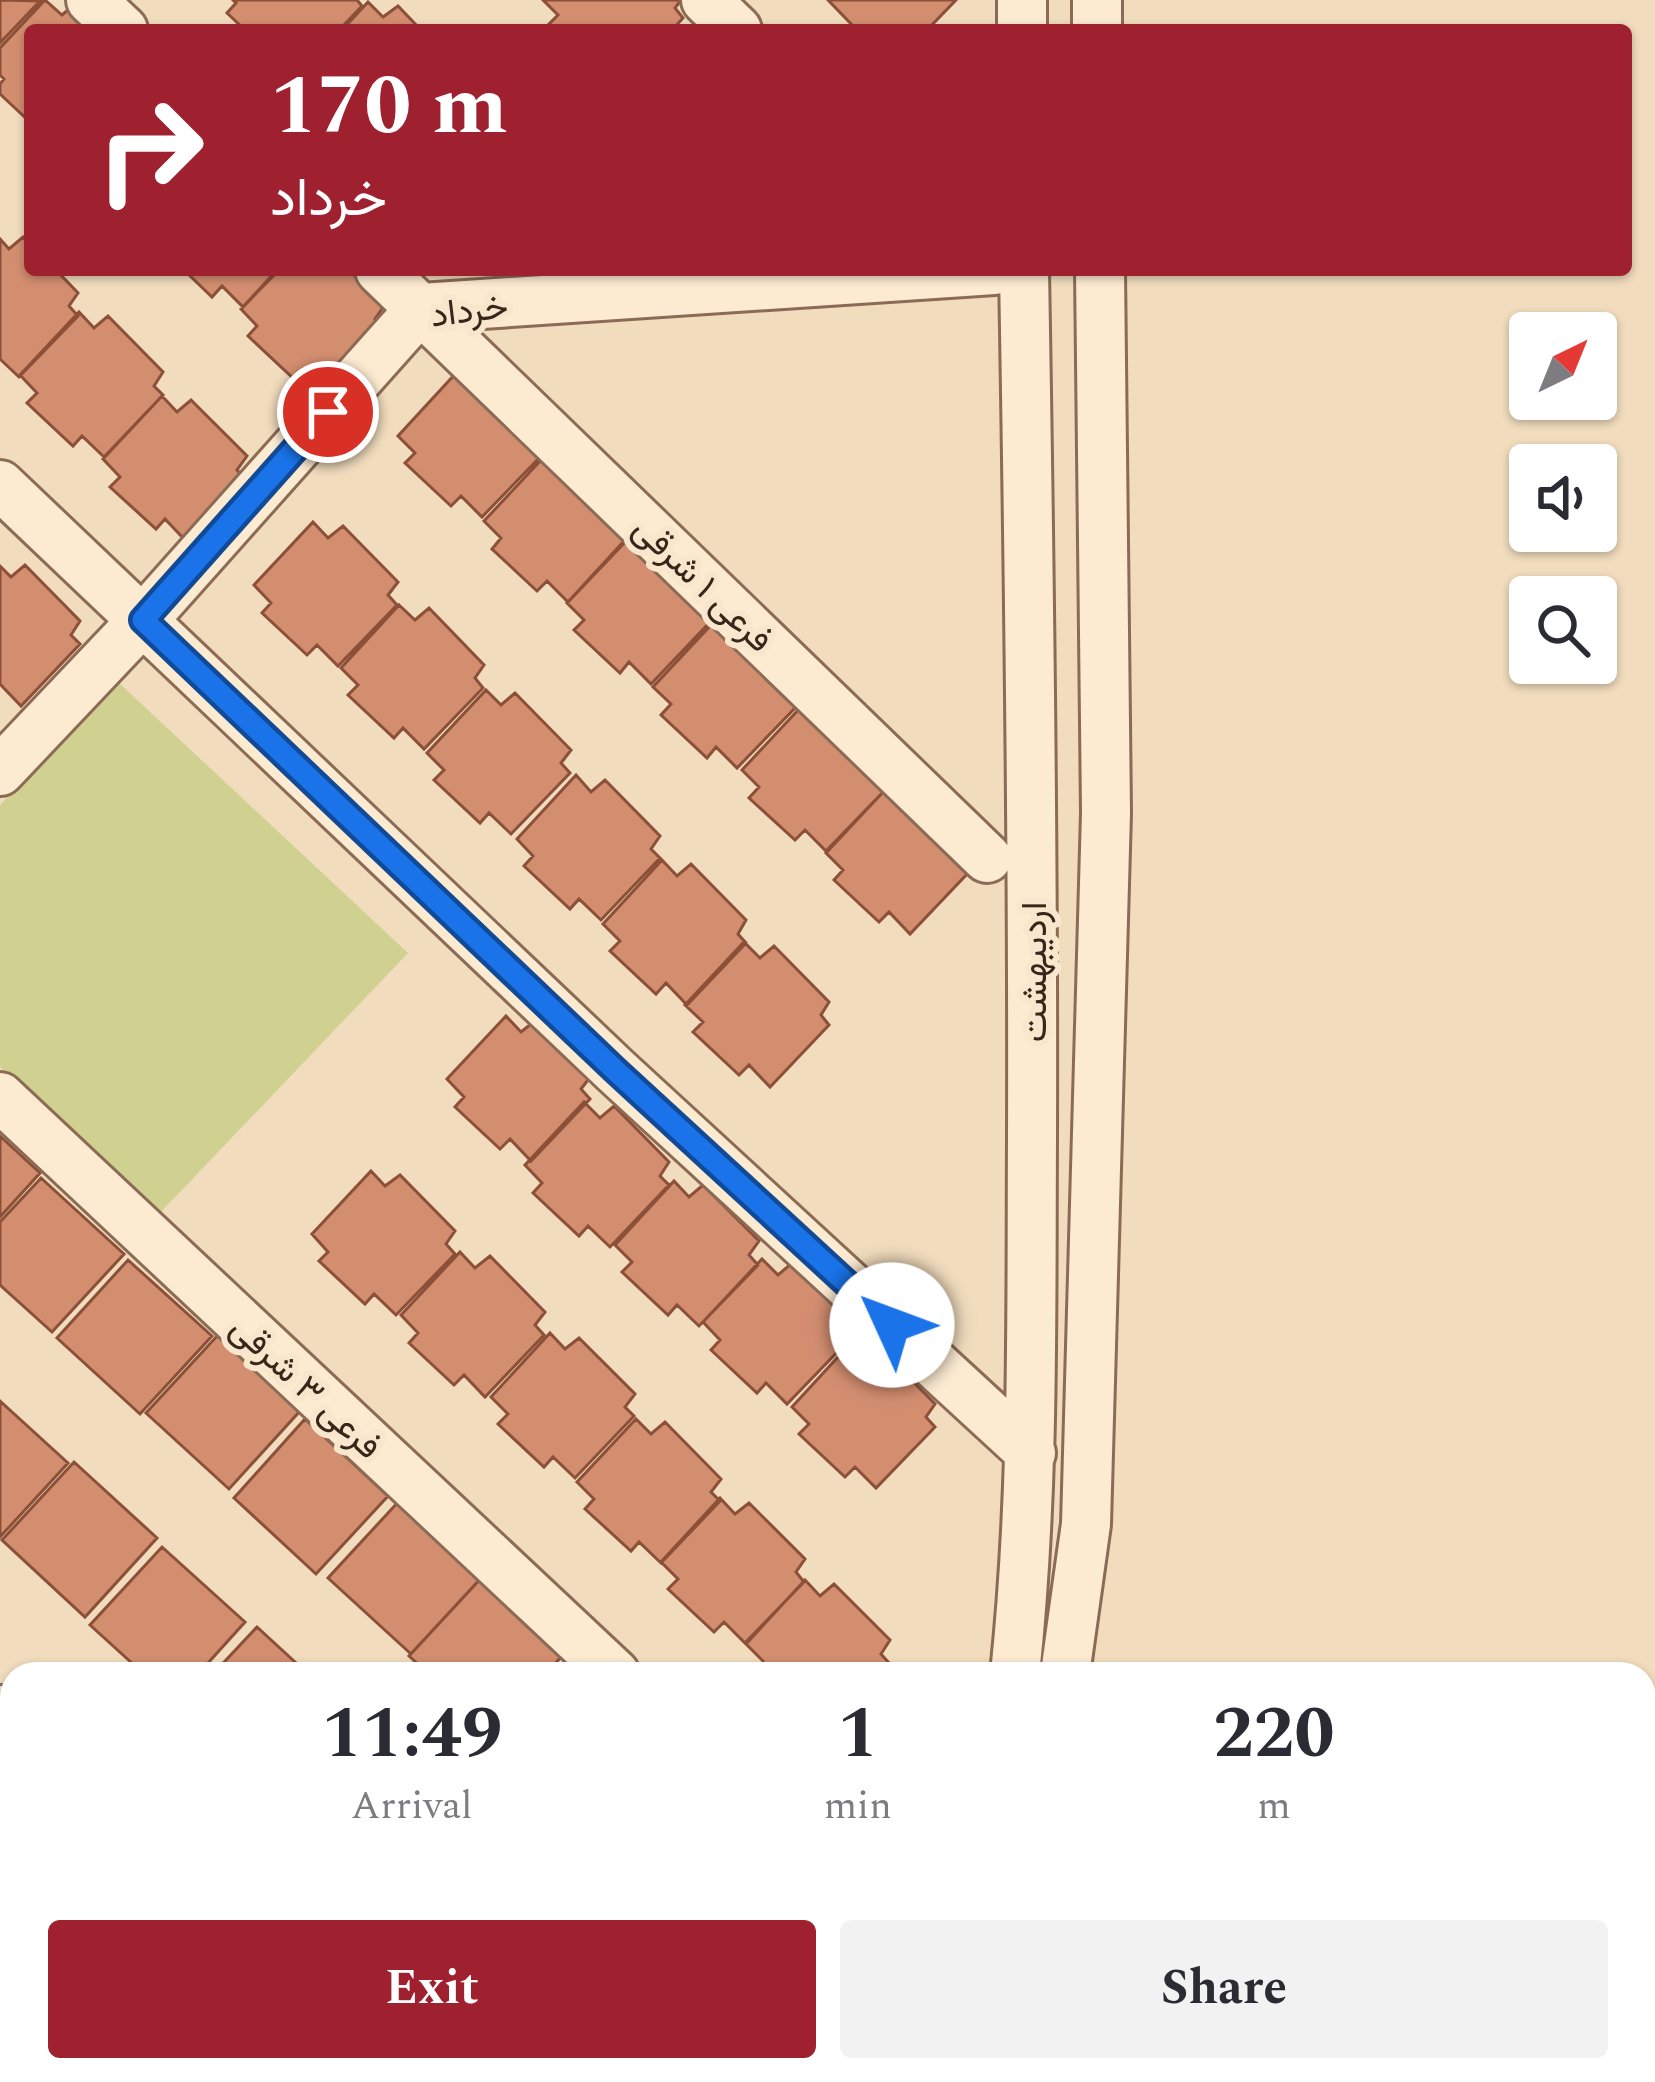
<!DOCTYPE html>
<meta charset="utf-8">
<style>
:root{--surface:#fff;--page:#f2f2f3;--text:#2b2b33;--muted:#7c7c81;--accent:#9f202f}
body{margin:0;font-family:Spectral,Vazirmatn,serif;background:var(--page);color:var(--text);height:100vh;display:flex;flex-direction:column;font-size:45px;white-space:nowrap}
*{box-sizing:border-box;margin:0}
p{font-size:39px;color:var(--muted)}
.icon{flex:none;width:66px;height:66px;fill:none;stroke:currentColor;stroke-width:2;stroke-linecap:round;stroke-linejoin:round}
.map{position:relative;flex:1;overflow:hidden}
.side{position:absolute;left:0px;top:1662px;width:1656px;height:420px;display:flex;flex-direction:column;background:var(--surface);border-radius:36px 36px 0 0;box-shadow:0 3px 9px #0004}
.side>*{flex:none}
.hud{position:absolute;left:24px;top:24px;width:1608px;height:252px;border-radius:12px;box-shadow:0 3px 9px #0004;background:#9f202f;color:#fff;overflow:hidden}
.needle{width:78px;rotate:43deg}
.tools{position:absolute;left:1509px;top:312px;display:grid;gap:24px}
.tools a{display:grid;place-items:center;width:108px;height:108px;border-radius:12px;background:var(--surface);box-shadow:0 3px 9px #0004;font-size:60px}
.pin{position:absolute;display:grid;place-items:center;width:102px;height:102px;color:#fff;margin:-51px;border:6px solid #fff;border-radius:50%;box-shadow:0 3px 12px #0007}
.me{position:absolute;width:132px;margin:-66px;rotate:313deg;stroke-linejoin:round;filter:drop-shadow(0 0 9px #0008)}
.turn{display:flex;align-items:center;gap:42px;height:252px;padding:0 48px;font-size:54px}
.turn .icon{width:156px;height:156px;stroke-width:2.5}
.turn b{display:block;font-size:84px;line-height:102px}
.eta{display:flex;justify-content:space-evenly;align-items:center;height:204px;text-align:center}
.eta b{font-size:72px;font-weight:700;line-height:84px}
.button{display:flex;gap:24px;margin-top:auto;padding:24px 48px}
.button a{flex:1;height:138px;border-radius:12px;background:var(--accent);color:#fff;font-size:48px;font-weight:700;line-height:138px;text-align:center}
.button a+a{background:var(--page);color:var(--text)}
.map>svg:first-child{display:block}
.green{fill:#d0d091}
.building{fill:#d38e70;stroke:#8c5039;stroke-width:3}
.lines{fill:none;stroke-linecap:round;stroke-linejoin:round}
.minor-casing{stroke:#8b6b55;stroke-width:54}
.minor{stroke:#fcead1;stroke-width:48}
.route-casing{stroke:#114b97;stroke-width:30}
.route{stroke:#1a73e8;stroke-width:21}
.labels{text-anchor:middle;stroke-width:12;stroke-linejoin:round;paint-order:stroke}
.street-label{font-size:36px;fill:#39261b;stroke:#f8e7cd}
</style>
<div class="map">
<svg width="1655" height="2082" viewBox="0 0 1655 2082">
<rect width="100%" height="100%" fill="#f1dcbd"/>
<!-- green -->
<path class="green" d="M118,682L408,953L158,1215L0,1067V805Z"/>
<!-- building -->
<path class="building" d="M0,0L40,1L0,43Z
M45,0L62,15L76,3L103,30H30V122L0,94V84L4,79L0,75V48Z
M233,0H357L362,6L339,30H245L227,13L236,3Z
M543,0H681L675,8L683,18L672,30H553L548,25L558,15Z
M828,0H956L927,30H857Z
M368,2L383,17L398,6L421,30H342Z
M23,237L30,244V270H56L78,293L69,306L78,316L19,377L0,359V239L9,249Z
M184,270H279L243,307L222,286L212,297Z
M277,270H349L384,306L375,319L383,329L324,390L303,369L294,379L248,336L257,326L241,309Z
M79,312L94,328L108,316L163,372L154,386L163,395L104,457L82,436L73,446L27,403L37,393L20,375Z
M457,372L541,456L482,517L461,496L451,506L405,463L415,453L398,436Z
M162,396L177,412L191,400L247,456L237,470L245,479L186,541L165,519L156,529L110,487L120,477L103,459Z
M543,458L627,540L568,602L547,581L537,591L492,549L501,538L484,521Z
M313,522L328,538L343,526L398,582L388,595L397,605L338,666L317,645L307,655L262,613L271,603L254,585Z
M626,539L710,622L651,684L629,662L620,673L574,630L584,620L567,603Z
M25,565L80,621L71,635L80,644L21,706L0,684V566L11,577Z
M399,605L415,620L429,608L484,665L475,678L483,688L424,749L403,728L394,738L348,695L358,685L341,668Z
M712,624L796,707L737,768L716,747L707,758L661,715L671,704L653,687Z
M486,690L501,705L515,693L571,750L561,763L570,773L511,834L489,813L480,823L434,780L444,770L427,753Z
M801,707L885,790L826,851L805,830L795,840L749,798L759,787L742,770Z
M576,775L591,792L605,780L660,836L651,849L660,858L601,920L579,899L570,909L524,866L533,856L517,839Z
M885,790L969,872L910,934L889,912L879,922L834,880L843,870L826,853Z
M662,860L677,876L691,864L746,920L738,934L746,943L687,1005L666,983L656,994L610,951L620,941L603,924Z
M744,942L760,958L774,946L829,1002L821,1015L829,1025L770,1087L749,1065L739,1075L693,1032L703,1022L685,1005Z
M506,1016L521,1032L536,1020L591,1076L581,1089L590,1099L531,1161L510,1139L500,1149L455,1107L464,1097L447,1079Z
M584,1102L600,1118L614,1106L669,1162L660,1176L669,1185L610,1247L588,1226L579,1236L533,1193L542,1183L525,1165Z
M0,1136L40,1173L0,1217Z
M371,1171L385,1186L400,1175L455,1231L446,1244L455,1254L396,1315L374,1294L365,1304L319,1261L328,1252L312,1234Z
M41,1178L124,1254L52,1332L0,1285V1222Z
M674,1181L689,1197L703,1185L759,1241L749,1255L758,1265L699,1326L677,1305L668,1315L622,1272L632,1262L615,1245Z
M460,1252L475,1268L490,1256L545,1312L535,1325L544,1335L485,1397L464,1375L454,1385L409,1343L418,1333L401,1315Z
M762,1259L778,1275L792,1263L847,1319L837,1333L846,1343L787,1404L766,1383L757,1393L711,1350L720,1340L703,1322Z
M128,1260L212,1336L140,1414L57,1338Z
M550,1333L565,1349L579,1338L635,1394L625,1407L634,1416L575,1478L553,1457L544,1467L498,1424L508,1414L491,1397Z
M218,1335L300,1411L229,1489L146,1413Z
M850,1344L866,1359L880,1348L935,1404L926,1417L935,1427L876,1488L855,1467L845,1477L799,1434L809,1424L792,1407Z
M0,1401L68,1463L0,1537Z
M305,1419L388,1496L316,1574L234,1498Z
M636,1419L651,1434L665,1422L721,1479L711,1492L720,1501L661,1563L639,1542L631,1551L585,1509L594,1499L577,1482Z
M74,1462L157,1538L85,1617L2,1540Z
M720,1498L735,1514L749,1503L805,1559L796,1572L804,1582L745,1643L724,1622L714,1632L668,1589L678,1579L661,1562Z
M400,1500L483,1576L411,1654L328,1578Z
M162,1547L245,1622L198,1674H144L90,1625Z
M481,1578L564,1654L545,1674H429L409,1656Z
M805,1580L820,1596L834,1584L890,1640L881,1654L889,1663L879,1674H757L754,1671L763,1661L746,1644Z
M257,1627L308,1674H213Z
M0,1747L12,1757V1878L0,1866Z
M0,1981L12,1993V2050L0,2063Z"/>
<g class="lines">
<defs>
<path id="minor" d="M91,0L123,30
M706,0L737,30
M1022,0V30
M1097,0V30
M380,270L987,858
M0,485L616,1071L1031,1453
M0,771L143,620L421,308L994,270
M0,1097L615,1674
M1015,1674C1034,1496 1031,1318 1032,1140C1033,850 1029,560 1024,270
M1065,1674L1086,1524L1106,813L1100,270
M0,1710L12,1721
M1099,2070L1105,2082
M168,2082V2070
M967,2082L969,2070"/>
</defs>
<!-- minor casing -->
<use href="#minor" class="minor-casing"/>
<!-- minor -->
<use href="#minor" class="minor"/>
</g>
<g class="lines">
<defs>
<path id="route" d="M328,412L143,620L616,1071L892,1325"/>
</defs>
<!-- route casing -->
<use href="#route" class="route-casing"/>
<!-- route -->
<use href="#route" class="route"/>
</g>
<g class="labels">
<!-- street labels -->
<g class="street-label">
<text transform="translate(469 309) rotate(-7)" y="13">خرداد</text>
<text transform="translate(704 583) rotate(44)" y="13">فرعی ۱ شرقی</text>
<text transform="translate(1033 972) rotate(-90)" y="13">اردیبهشت</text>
<text transform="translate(307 1386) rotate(43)" y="13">فرعی ۳ شرقی</text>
</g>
</g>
</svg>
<div class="tools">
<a><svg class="needle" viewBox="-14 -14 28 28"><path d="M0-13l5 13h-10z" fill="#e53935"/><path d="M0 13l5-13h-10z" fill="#7c7c81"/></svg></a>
<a><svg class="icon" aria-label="sound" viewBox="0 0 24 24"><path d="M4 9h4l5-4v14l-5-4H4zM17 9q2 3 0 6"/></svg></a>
<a><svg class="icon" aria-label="search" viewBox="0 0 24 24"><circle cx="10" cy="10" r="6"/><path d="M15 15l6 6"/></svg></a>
</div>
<div class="pin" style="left:328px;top:412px;background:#d93025"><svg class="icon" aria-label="arrive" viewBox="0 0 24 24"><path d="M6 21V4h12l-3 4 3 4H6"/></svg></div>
<svg class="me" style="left:892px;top:1325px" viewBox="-20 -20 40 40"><circle r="19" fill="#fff"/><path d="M0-13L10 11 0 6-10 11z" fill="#1a73e8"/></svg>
<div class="hud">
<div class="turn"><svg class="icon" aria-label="right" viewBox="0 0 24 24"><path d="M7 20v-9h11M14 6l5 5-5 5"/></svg><div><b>170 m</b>خرداد</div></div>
</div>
<section class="side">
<div class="eta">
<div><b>11:49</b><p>Arrival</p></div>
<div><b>1</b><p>min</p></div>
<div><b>220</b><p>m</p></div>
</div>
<div class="button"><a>Exit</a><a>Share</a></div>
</section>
</div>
